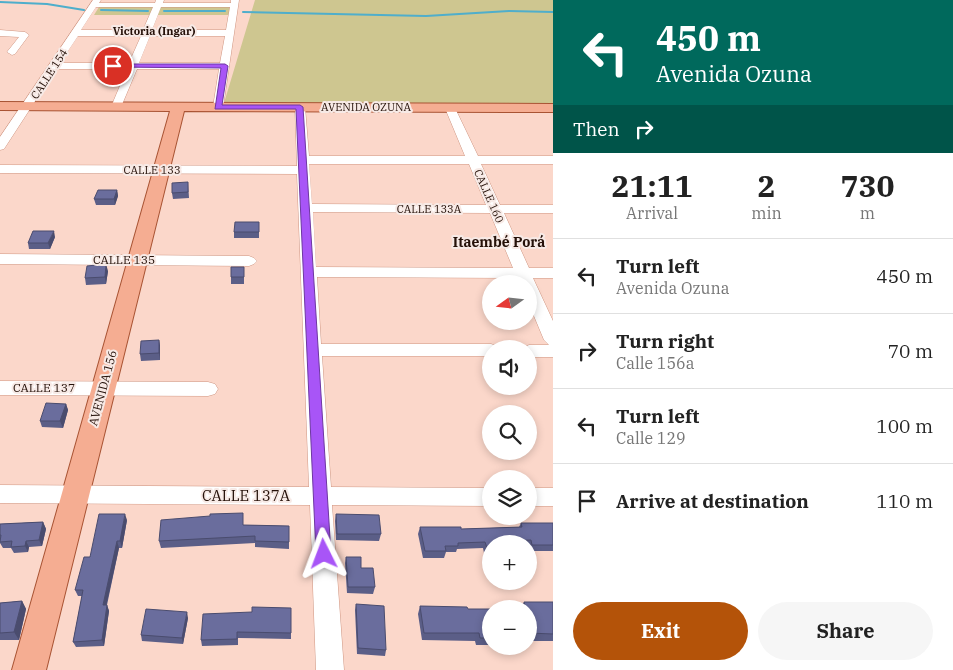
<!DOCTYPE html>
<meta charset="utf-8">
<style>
:root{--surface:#fff;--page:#f6f6f6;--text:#222;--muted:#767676;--line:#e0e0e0;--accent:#b45309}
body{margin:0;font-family:"IBM Plex Serif",serif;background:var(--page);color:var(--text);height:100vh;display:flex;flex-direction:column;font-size:19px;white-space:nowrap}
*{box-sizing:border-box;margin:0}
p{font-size:16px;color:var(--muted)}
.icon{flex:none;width:28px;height:28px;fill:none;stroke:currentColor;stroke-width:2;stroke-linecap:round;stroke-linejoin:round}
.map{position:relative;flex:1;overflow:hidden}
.details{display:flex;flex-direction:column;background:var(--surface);width:400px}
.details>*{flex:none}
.guide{background:#00695c;color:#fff;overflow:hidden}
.needle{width:32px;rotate:255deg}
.tools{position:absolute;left:482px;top:275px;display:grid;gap:10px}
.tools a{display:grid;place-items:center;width:55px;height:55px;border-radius:50%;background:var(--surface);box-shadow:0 2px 8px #0003;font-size:25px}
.pin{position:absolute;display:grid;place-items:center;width:42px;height:42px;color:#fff;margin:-21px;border:2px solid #fff;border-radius:50%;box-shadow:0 1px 5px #0007}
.me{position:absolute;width:55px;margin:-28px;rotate:357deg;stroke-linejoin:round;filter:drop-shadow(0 0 4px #0008)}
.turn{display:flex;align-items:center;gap:18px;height:105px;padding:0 20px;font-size:22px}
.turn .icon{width:65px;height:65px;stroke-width:2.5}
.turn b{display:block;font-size:35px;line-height:42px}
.then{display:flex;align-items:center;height:48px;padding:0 20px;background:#0003;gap:10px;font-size:19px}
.eta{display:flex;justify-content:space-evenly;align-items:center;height:85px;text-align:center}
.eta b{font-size:30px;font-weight:800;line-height:35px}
.cta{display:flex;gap:10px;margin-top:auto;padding:10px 20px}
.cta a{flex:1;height:58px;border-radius:30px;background:var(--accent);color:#fff;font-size:20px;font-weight:800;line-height:58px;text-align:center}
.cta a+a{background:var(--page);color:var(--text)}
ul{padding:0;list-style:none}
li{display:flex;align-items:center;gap:15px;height:75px;padding:0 20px;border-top:1px solid var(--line)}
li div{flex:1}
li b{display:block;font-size:19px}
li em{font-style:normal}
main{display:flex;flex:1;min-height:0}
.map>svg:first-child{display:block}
.green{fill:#cec690}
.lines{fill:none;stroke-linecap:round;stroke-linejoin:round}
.stream{stroke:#4faecb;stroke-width:2}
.minor-casing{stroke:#cf9682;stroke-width:1}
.major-casing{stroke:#a85333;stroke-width:2}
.minor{fill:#fff;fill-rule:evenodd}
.major{fill:#f5ad92;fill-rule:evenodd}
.wall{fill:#5b5e87}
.shaded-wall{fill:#4a4c6e}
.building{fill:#6a6d9d;stroke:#4a4c6e}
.route{fill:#a855f7;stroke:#6d37a1}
.labels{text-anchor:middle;stroke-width:4;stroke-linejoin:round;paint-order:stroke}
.far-neighbourhood-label{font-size:11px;font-weight:bold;fill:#251109;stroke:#f7eae6}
.far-street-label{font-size:11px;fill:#251109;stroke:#f7eae6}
.street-label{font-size:12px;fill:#251109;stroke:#f7eae6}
.neighbourhood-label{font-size:14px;font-weight:bold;fill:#251109;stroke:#f7eae6}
.near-street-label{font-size:15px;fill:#251109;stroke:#f7eae6}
</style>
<main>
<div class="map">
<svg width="553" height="670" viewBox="0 0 553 670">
<rect width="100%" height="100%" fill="#fbd7ca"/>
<!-- green -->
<path class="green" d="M255,0H553V104L224,103Z
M99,7H231L230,15H94Z"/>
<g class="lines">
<!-- stream -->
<path class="stream" d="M0,2L47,4L84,10
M101,10L148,11
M164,11H225
M243,12L426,16L509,11L553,12"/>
<defs>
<path id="minor" d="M93,0H101L99,3H155L156,0H164L163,3H231V0H239L223,107L218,110L213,107L219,69H137L121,107L116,110L111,107L127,69H56L4,149L0,150V137ZM96,7H153L143,30H81ZM161,7H230L226,30H152ZM78,36H141L129,63H60ZM150,36H225L220,63H139Z
M0,30L25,32L29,35L15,54L12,55L7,52L19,37L0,36Z
M300,104L305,107L309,156H465L445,108L450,105L455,108L478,156H553V164H481L500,205H553V213H504L529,268H553V278H533L553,321V357H529V349H521L529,345H549L544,340L529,304V284H521L518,278L317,277L321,344H491L497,346L499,349H491V356H322L331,487L491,488V506L332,505L344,670H316L310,505L0,503V485L309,487L297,174L0,173V165L297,166L295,107ZM309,164H469L486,205L312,204ZM313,212L490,213L513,268L316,267Z
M0,254L249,256L254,258L257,261L254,264L249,266L0,264Z
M0,381L208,382L215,384L218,389L215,394L208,396L0,395Z
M529,488H553V506H529Z"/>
<path id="major" d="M0,102L553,104V112L184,111L46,670H12L170,111L0,110Z"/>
</defs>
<!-- minor casing -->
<use href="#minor" class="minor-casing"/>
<!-- major casing -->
<use href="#major" class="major-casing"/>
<!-- minor -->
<use href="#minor" class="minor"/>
<!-- major -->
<use href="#major" class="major"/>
</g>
<!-- wall -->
<path class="wall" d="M188,182L189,198L173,199L172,193Z
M117,190L118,196L115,205H96L94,199Z
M259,222V238H234V232Z
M55,237L50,249H29L28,243Z
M108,271L106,284L86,285L85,278Z
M244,273V284H231V277Z
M159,340L160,346V360L141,361L140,354Z
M66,404L68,410L63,428L42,427L40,421Z
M336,514L381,534L379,541L336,540L335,521Z
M127,520L122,548H119L107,605L109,611L104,646L76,647L73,642L82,596H78L75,590L90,557Z
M43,522L46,529L42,546L29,547L28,552L14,553L11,548H3L0,543V524Z
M521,523H553V551H529V544H491V558H485L483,548L457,549L456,552H446L444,558H423L418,534L420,527L461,529L519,527Z
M244,525L289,526V549L255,547V543L161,548L159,541Z
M346,557L361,568L375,587L373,594L347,593L345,563Z
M22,601L26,609L19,640H0V603Z
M524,602H553V641H529V609H520Z
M356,604L386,650L385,656L357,654L355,610Z
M420,606L468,609H491V645H476L475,641L422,640L418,614Z
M291,608V639L238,638V645L202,646L201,640L252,612Z
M188,618L183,644L142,641L141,635Z"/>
<!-- shaded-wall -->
<path class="shaded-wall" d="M117,190L118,196L115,205L114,199Z
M54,231L55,237L50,249L48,243Z
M106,264L108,271L106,284L105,277Z
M159,340L160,346V360L159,353Z
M66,404L68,410L63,428L60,421Z
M125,514L127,520L122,548L120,541Z
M43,522L46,529L42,546L39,540Z
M26,541L29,547L28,552L25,546Z
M117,541L119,548L105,611L103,605Z
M22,601L26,609L19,640L14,632Z
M107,605L109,611L104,646L102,640Z
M187,612L188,618L183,644L182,638Z"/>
<!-- building -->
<path class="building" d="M188,182V192L172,193V183Z
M98,190H117L114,199H94Z
M235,222H259V232H234Z
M33,231H54L48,243H28Z
M106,264L105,277L85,278L87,266Z
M231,267H244V277H231Z
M159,340V353L140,354L141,341Z
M46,403L66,404L60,421H40Z
M243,513V525L289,526V542L255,541V536L159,541L161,520L210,516V514Z
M99,514H125L120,541H117L103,605H107L102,640L73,642L83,590H75L84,557H90Z
M336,514L379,515L381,534H337Z
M43,522L39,540L26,541L25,546L11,547L12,541L0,542L1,535H0V524Z
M521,523H553V545H532L531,540L505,541L506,544H491V551H488L485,542L458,543V546H445L446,551H425L420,527H461V529L522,527Z
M346,557H361V568H373L375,587H348Z
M22,601L14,632L0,633V603Z
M524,602H553V634L529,633V609H526Z
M356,604L384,606L386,650L358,648Z
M420,606L467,607L468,609H491V638H480L479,633H424Z
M252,607L291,608V633L237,632V639L201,640L203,614L252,612Z
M146,609L187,612L182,638L141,635Z"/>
<!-- route -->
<path class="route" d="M113,64H225L228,66L222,105H300L303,107L331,554L329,559L324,561L318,559L316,554L296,109H215L221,68L111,67V64Z"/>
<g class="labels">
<!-- far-neighbourhood labels -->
<g class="far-neighbourhood-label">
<text x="154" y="35">Victoria (Ingar)</text>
</g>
<!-- far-street labels -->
<g class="far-street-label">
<text transform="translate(49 74) rotate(-57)" y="4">CALLE 154</text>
<text x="366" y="111">AVENIDA OZUNA</text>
<text x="152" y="174">CALLE 133</text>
<text transform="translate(489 196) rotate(66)" y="4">CALLE 160</text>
<text x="429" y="213">CALLE 133A</text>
</g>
<!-- street labels -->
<g class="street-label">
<text x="124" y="264">CALLE 135</text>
<text x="44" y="392">CALLE 137</text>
<text transform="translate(103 388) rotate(-75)" y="4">AVENIDA 156</text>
</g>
<!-- neighbourhood labels -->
<g class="neighbourhood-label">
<text x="499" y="247">Itaembé Porá</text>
</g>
<!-- near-street labels -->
<g class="near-street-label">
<text x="246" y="501">CALLE 137A</text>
</g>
</g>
</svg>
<div class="tools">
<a><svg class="needle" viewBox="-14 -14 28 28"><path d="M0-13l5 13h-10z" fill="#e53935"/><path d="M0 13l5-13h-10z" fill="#767676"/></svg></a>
<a><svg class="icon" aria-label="sound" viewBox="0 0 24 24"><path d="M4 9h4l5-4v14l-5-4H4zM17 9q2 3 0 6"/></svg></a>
<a><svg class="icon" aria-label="search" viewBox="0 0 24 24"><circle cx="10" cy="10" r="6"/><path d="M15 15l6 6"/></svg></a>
<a><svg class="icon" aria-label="layers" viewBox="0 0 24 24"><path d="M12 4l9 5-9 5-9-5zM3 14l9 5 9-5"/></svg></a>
<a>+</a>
<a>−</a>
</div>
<div class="pin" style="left:113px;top:66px;background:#d93025"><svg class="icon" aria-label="arrive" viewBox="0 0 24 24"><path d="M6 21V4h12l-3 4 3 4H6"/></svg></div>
<svg class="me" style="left:324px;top:554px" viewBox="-20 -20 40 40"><path d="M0-17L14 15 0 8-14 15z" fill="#a855f7" stroke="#fff" stroke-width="4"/></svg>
</div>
<section class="details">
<div class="guide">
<div class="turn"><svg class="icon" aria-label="left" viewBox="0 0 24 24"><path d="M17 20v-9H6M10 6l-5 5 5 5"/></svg><div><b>450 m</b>Avenida Ozuna</div></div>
<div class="then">Then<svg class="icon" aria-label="right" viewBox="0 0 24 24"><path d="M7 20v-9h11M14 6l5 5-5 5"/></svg></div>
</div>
<div class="eta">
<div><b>21:11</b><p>Arrival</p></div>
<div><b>2</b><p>min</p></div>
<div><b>730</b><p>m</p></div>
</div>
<ul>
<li><svg class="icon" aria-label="left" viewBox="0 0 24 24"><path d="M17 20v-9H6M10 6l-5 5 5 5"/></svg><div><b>Turn left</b><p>Avenida Ozuna</p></div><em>450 m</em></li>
<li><svg class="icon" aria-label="right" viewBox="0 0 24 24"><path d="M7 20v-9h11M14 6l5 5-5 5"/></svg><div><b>Turn right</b><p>Calle 156a</p></div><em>70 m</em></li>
<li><svg class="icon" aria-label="left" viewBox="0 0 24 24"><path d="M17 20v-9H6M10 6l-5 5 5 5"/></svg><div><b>Turn left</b><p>Calle 129</p></div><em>100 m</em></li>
<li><svg class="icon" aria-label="arrive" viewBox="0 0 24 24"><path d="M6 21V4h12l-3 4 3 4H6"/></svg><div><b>Arrive at destination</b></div><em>110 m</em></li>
</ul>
<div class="cta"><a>Exit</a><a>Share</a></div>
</section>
</main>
